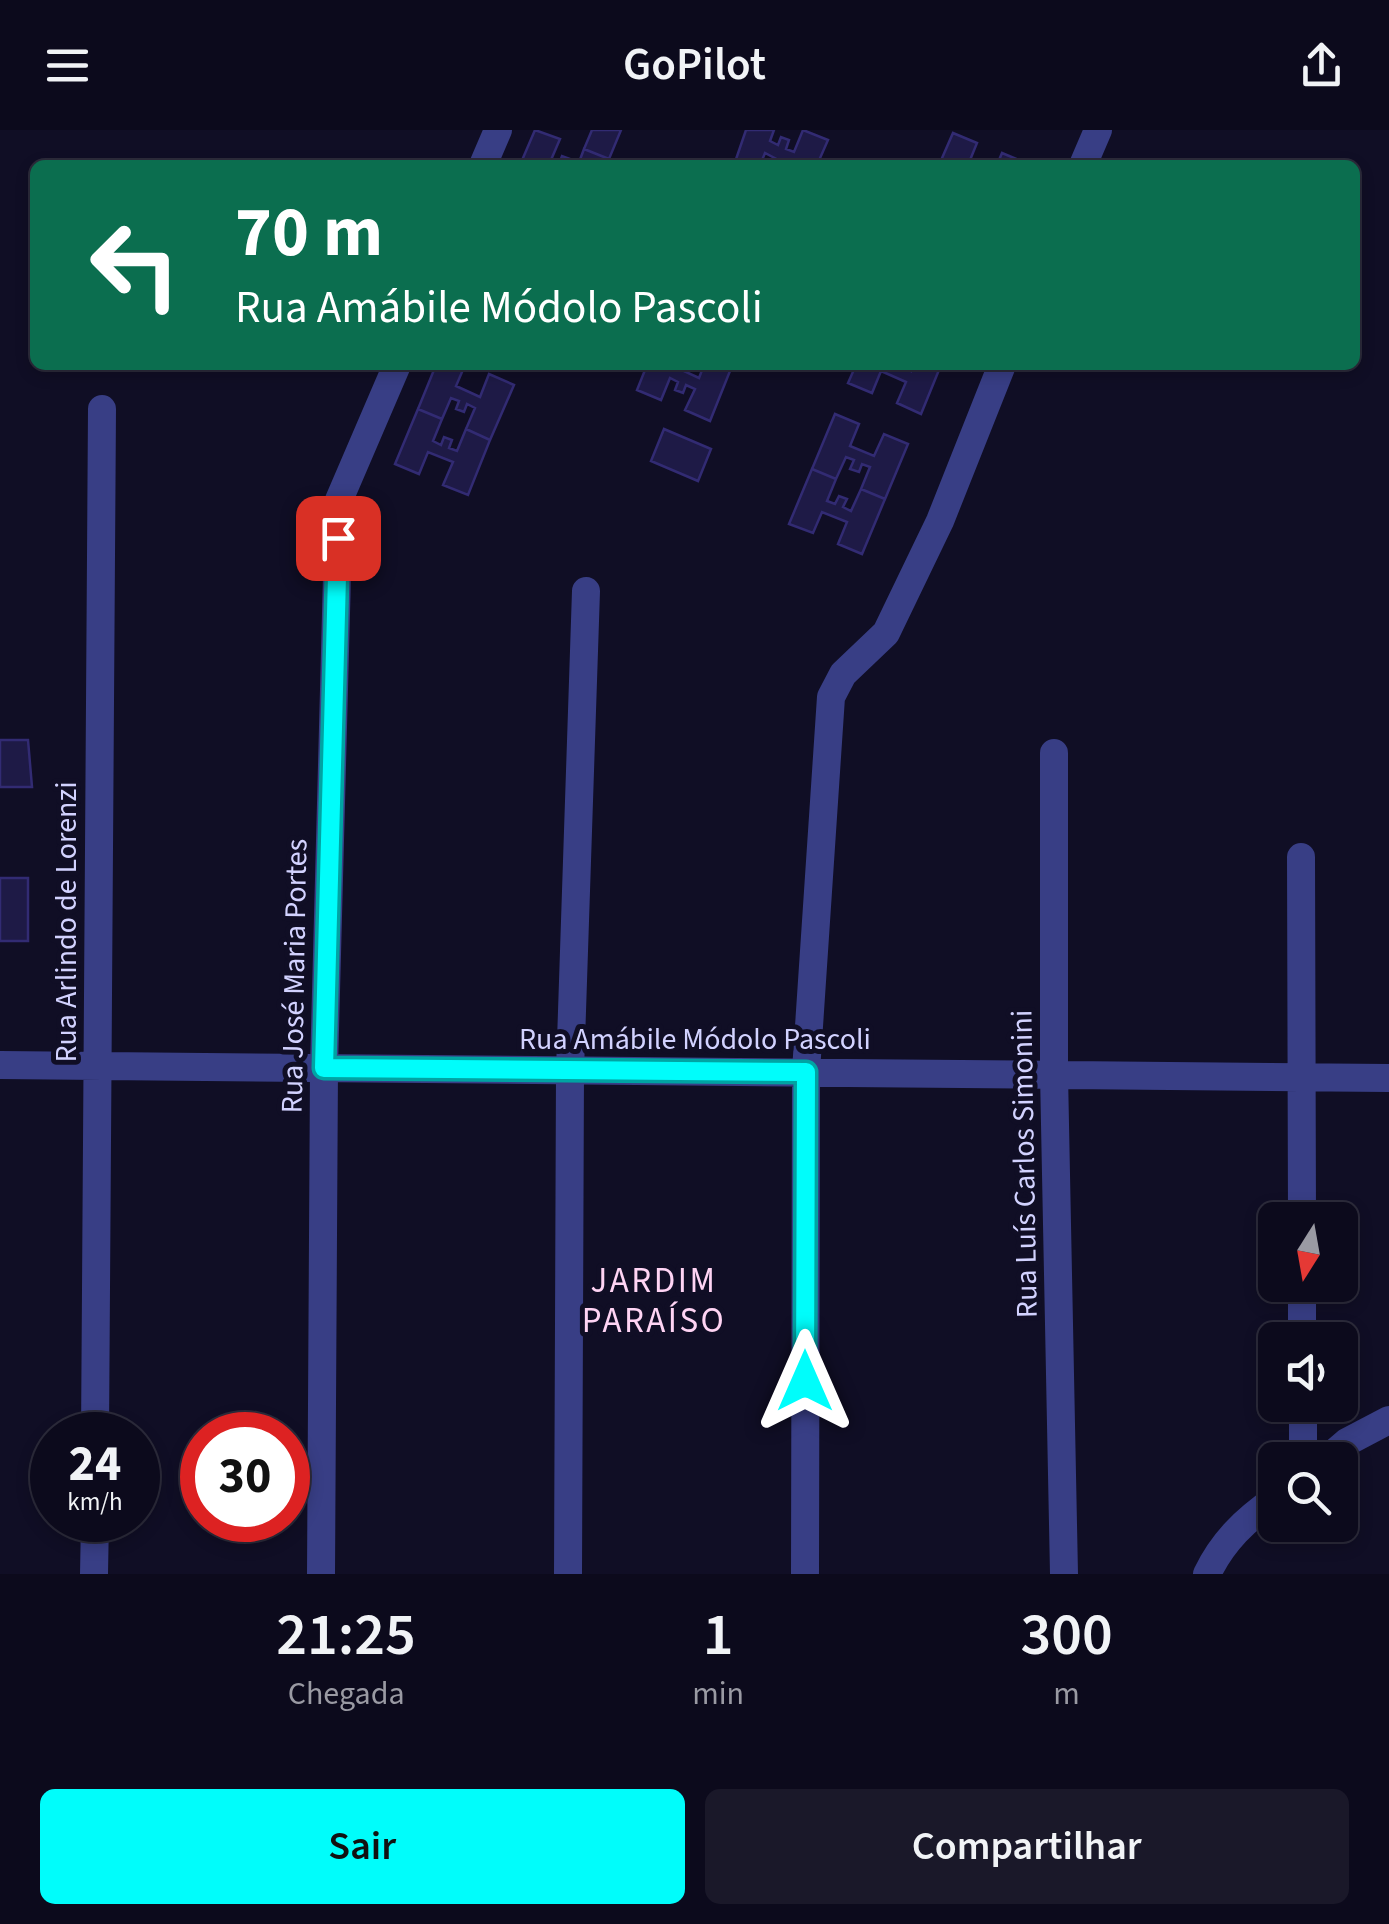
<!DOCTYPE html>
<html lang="pt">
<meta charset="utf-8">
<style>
:root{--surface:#0c0a1c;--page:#1a1829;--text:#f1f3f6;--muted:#9a9aa3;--line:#2c2b3b;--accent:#00fdfb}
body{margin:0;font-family:"Source Sans 3",sans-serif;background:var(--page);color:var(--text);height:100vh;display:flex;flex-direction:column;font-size:38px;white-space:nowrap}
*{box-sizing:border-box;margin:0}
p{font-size:32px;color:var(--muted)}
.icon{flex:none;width:55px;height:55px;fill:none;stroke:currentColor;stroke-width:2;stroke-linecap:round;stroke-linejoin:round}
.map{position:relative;height:1444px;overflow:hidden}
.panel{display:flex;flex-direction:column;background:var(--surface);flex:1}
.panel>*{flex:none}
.banner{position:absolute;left:30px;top:30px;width:1330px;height:210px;border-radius:15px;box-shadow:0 5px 15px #0003,0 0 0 2px var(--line);background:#0b6e4f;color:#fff;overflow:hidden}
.needle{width:65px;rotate:191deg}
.fabs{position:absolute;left:1258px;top:1072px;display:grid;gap:20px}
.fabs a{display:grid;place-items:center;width:100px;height:100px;border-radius:15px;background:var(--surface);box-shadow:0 5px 15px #0003,0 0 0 2px var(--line);font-size:50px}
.speed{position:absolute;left:30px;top:1282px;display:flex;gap:20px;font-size:50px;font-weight:700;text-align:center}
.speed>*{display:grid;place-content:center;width:130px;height:130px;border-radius:50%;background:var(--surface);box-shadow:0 5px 15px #0003,0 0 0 2px var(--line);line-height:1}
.speed small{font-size:25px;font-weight:400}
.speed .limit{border:15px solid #d22;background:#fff;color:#111}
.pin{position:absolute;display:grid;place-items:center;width:85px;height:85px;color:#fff;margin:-42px;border-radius:20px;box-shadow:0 5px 15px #0006}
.me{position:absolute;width:110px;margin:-55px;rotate:0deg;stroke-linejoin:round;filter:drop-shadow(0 0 8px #0008)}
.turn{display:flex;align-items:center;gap:35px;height:210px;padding:0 40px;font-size:45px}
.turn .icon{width:130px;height:130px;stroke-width:2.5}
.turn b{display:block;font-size:70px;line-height:85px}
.eta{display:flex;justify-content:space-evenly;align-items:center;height:170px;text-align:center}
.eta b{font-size:60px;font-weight:600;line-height:70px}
.primary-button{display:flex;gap:20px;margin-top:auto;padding:20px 40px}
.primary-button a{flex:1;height:115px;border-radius:15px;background:var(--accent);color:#111;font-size:40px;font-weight:600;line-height:115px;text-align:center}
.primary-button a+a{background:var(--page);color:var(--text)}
header{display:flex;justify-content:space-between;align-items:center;height:130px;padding:0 40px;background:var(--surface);font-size:45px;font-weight:600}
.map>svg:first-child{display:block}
.building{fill:#1e1a46;stroke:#322b73;stroke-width:2.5}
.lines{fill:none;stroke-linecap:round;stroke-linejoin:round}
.minor{stroke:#383e85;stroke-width:28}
.route-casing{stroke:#00a4a3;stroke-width:25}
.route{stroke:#00fdfb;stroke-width:18}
.labels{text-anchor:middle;stroke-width:10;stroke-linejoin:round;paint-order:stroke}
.street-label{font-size:30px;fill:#d2d2ff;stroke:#100e25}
.quarter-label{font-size:35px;letter-spacing:2.5px;fill:#ffd4f4;stroke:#100e25}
</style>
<header><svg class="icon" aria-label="menu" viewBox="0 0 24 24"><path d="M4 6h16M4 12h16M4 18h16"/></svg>GoPilot<svg class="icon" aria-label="share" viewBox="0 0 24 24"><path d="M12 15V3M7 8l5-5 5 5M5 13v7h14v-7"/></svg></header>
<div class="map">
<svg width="1389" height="1444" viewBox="0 0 1389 1444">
<rect width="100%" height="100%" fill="#100e25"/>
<!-- building -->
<path class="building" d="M535,0L560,9L551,30L559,34L562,26L570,29L568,35H520Z
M592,0H621L609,29L584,19Z
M746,0H774L770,11L778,15L781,7L789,10L786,19L794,22L803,0L828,10L817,35H788L765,23L760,35H734Z
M953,3L977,13L968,35H939Z
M584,19L609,29L606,35H578Z
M1002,23L1026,33V35H997Z
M436,235H465L456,256L480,267L489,244L514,255L490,310L466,299L475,278L467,274L464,282L456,279L459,271L451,268L442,289L418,279Z
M647,235H676L675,237L699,248L704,235L732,236L710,291L685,280L695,259L686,255L683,263L675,260L678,252L670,248L661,270L637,260Z
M856,235H903L911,241L913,235H941L921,284L897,273L906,252L881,241L872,263L848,253Z
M418,279L442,289L433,311L441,315L444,307L452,310L449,318L457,321L466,299L490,310L468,365L443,355L453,332L428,322L419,344L395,334Z
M835,284L859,294L850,316L874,326L884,304L908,314L885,369L861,359L870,337L862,334L859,342L850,339L854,330L846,327L836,349L812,339Z
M664,299L711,319L698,351L651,331Z
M812,339L836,349L827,371L835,374L839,366L847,369L843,377L851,381L861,359L885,369L862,424L838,414L847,392L822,382L813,403L789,394Z
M0,610H28L32,657H0Z
M0,748H28V811H0Z"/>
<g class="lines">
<!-- minor -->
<path class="minor" d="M483,35L498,0
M1083,35L1098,0
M1054,623V944L1064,1444
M1301,727L1302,1090
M0,935L1389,948
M1302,1155V1210
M1303,1275V1330
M95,1305L102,279
M1326,1330L1347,1312L1389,1290
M94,1444L95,1390
M321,1444L324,938L339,370L397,235
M568,1444L570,941L586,461
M805,1444L806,941L831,567L843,544L886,503L940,391L1002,235
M1207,1444C1223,1411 1245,1390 1275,1369"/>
</g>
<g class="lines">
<defs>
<path id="route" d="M338,408L324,938L806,942L805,1251"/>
</defs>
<!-- route casing -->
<use href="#route" class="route-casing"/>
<!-- route -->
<use href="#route" class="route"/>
</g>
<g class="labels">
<!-- street labels -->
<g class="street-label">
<text transform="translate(66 792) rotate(-90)" y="10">Rua Arlindo de Lorenzi</text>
<text transform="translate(294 846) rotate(-89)" y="10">Rua José Maria Portes</text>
<text x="695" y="919">Rua Amábile Módolo Pascoli</text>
<text transform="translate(1024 1034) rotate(-91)" y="10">Rua Luís Carlos Simonini</text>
</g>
<!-- quarter labels -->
<g class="quarter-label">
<text x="654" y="1162">JARDIM<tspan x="654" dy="40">PARAÍSO</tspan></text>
</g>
</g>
</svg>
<div class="fabs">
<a><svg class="needle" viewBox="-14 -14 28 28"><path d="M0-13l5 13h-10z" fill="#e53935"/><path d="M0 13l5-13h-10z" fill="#9a9aa3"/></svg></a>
<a><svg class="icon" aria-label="sound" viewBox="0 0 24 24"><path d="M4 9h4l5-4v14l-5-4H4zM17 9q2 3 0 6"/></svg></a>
<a><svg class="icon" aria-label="search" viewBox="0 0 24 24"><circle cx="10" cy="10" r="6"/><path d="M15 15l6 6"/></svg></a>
</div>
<div class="speed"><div>24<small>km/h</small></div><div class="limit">30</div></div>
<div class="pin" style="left:338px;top:408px;background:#d93025"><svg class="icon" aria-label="arrive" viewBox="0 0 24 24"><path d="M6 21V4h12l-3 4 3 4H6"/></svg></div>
<svg class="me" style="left:805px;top:1251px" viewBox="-20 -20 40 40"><path d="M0-17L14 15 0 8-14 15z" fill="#00fdfb" stroke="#fff" stroke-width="4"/></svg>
<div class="banner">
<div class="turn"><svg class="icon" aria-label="left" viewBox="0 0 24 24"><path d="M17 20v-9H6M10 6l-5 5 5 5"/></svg><div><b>70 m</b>Rua Amábile Módolo Pascoli</div></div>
</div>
</div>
<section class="panel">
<div class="eta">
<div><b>21:25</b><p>Chegada</p></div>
<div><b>1</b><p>min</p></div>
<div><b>300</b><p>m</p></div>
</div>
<div class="primary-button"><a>Sair</a><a>Compartilhar</a></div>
</section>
